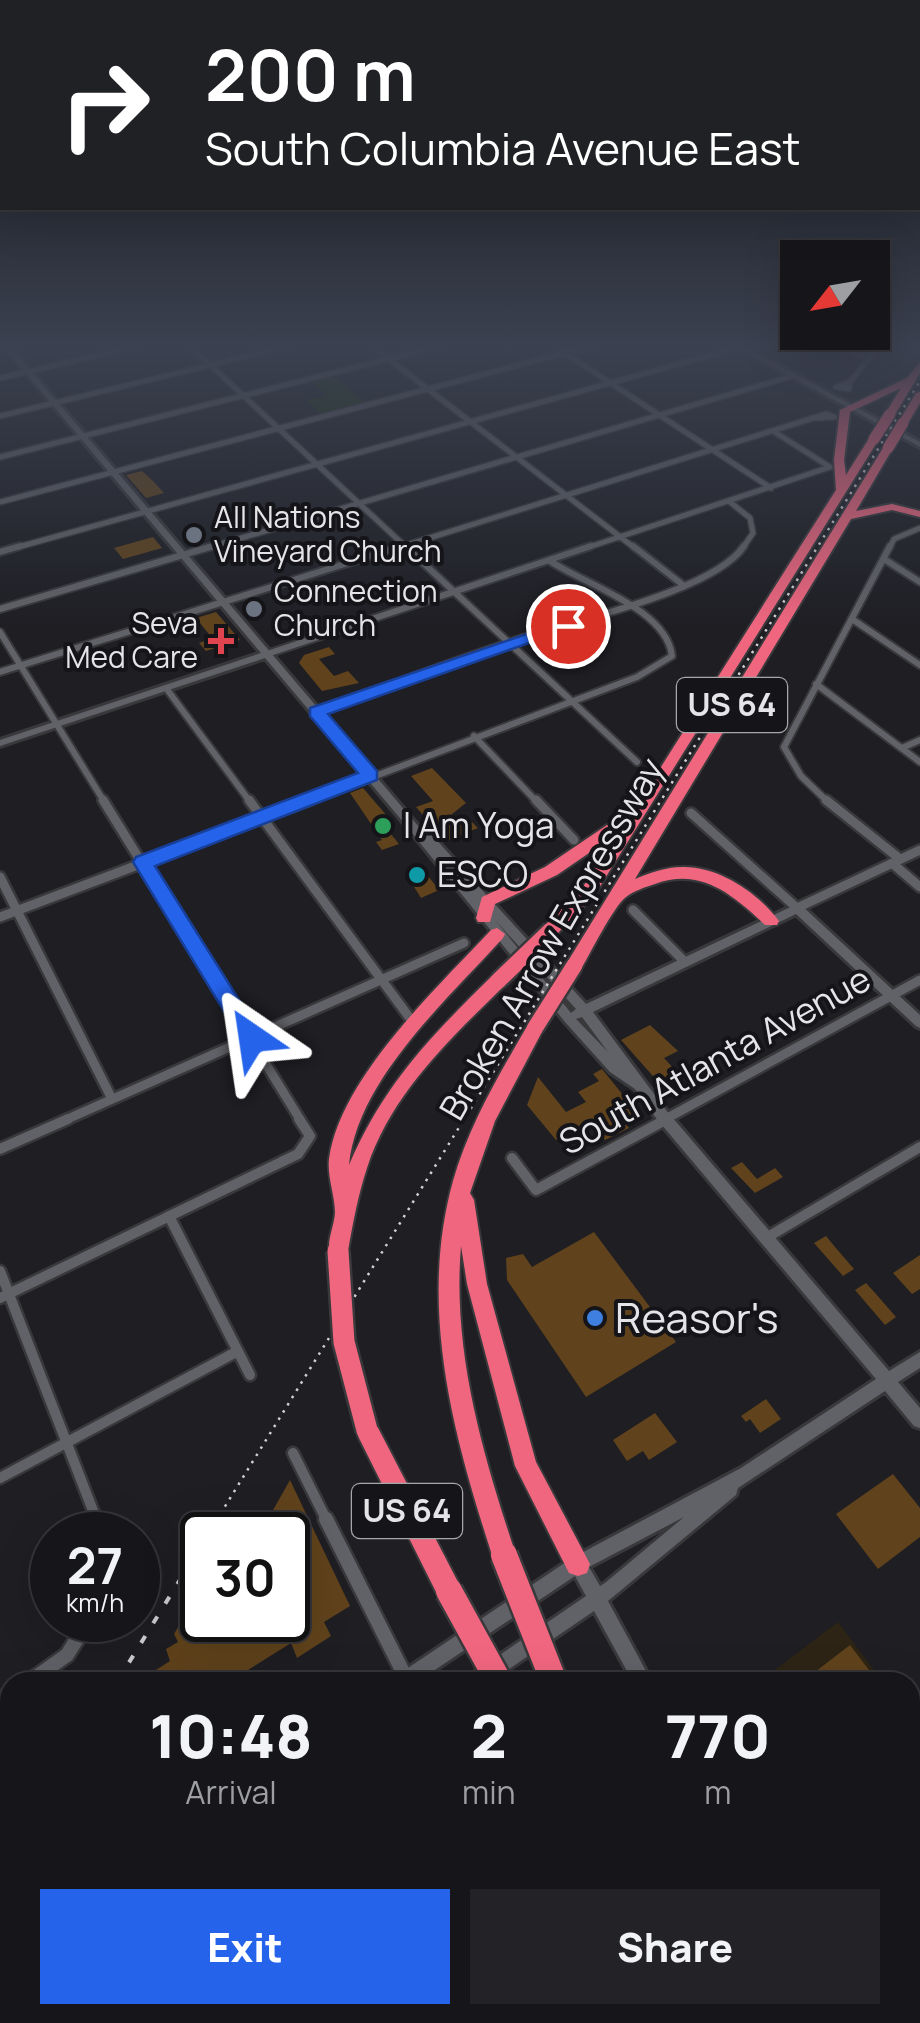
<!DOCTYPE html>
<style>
:root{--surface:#16161a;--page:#232327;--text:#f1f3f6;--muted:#9e9fa2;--line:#353539;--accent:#2563eb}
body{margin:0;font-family:Manrope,sans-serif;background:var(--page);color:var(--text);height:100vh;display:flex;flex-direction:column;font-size:38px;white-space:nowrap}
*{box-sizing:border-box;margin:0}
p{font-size:32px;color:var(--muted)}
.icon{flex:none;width:55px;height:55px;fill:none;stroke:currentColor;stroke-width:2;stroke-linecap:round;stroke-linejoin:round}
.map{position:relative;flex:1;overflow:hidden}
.panel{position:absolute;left:0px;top:1672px;width:920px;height:352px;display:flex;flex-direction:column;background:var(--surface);border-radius:30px 30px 0 0;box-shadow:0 10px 40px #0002,0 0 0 2px var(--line)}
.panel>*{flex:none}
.hud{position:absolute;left:0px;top:0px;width:920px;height:210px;box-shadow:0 10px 40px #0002,0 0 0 2px var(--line);background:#202124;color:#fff;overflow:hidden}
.needle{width:65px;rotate:239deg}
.buttons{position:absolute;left:780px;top:240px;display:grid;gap:20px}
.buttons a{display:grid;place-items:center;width:110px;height:110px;border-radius:0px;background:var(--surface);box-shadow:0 10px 40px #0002,0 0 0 2px var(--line);font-size:50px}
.speed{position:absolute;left:30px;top:1512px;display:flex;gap:20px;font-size:50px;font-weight:700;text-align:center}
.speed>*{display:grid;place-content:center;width:130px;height:130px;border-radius:50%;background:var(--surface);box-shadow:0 10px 40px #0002,0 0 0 2px var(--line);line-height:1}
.speed small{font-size:25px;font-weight:400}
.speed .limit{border:5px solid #111;border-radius:15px;background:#fff;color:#111}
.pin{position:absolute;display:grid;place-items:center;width:85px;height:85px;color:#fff;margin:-42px;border:5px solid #fff;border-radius:50%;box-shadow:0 2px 10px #0007}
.me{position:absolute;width:110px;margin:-55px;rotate:328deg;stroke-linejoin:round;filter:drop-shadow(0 0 8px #0008)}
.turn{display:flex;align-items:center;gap:35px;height:210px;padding:0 40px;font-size:45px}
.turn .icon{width:130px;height:130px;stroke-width:2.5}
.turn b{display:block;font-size:70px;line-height:85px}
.eta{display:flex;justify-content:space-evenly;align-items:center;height:170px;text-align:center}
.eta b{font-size:60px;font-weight:800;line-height:70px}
.primary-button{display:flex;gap:20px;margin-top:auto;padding:20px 40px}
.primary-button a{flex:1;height:115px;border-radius:0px;background:var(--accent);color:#fff;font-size:40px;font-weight:800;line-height:115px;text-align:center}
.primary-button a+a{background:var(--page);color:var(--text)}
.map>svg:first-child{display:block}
.commercial{fill:#2e2415}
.green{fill:#1d3409}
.building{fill:#60431c}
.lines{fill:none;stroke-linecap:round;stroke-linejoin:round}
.street-far4-casing{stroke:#39393c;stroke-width:8}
.street-far3-casing{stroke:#39393c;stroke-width:10}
.street-far2-casing{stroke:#39393c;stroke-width:14}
.street-far1-casing{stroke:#39393c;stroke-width:15}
.street-casing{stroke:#39393c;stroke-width:19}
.secondary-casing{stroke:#39393c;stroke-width:6}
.highway-casing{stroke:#39393c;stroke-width:4}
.street-far4{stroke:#616267;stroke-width:5}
.street-far3{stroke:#616267;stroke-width:6}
.street-far2{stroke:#616267;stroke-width:9}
.street-far1{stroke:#616267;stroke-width:10}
.street{stroke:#616267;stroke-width:14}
.secondary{fill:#616267;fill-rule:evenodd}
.highway{fill:#f1667f;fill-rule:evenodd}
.rail-far1{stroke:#d0d0d3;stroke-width:2.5;stroke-dasharray:2.5 6;stroke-linecap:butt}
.rail{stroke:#d0d0d3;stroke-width:4;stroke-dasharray:8 15;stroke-linecap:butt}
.highway-bridge-far3-casing{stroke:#39393c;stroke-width:14;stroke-linecap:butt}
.highway-bridge-far2-casing{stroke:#39393c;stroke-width:21;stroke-linecap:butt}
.highway-bridge-far1-casing{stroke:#39393c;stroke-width:26;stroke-linecap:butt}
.highway-bridge-casing{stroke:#39393c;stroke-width:31;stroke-linecap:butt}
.highway-bridge-far3{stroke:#f1667f;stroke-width:11}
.highway-bridge-far2{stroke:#f1667f;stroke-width:16}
.highway-bridge-far1{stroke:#f1667f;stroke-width:21}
.highway-bridge{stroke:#f1667f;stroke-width:26}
.route{fill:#2563eb;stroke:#184099;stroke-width:2.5}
.worship-dot{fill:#6b7280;stroke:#151519;stroke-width:4}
.health-dot{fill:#e0444e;stroke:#151519;stroke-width:4}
.leisure-dot{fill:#2e9e5b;stroke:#151519;stroke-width:4}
.culture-dot{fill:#0f9aa8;stroke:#151519;stroke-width:4}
.shop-dot{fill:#3f7fe0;stroke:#151519;stroke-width:4}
.labels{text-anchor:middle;stroke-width:8;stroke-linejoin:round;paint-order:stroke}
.far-poi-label{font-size:30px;fill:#e5e5e8;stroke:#151519;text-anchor:start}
.shield{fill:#151519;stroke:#a7a7aa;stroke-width:2.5}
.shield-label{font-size:32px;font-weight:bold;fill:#e5e5e8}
.poi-label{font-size:35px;fill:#e5e5e8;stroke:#151519;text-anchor:start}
.street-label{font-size:35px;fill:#e5e5e8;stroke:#151519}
.near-poi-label{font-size:42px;fill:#e5e5e8;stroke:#151519;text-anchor:start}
</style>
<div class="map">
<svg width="920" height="2023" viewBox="0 0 920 2023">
<rect width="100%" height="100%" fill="#1e1e23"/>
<!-- commercial -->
<path class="commercial" d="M838,1622L883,1682H765L763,1679Z"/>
<!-- green -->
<path class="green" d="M332,376L365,402L321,414L306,401L327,395L311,381Z"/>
<!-- building -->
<path class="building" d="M142,471L152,480L164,493L146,498L126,475Z
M153,537L162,548L123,559L114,548Z
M216,612L240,640L206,651L199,643L212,638L196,618Z
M329,647L335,654L319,659L334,676L348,671L359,683L322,691L299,663L304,655Z
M432,768L466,803L452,814L462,826L472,822L478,828L446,841L416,807L433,801L411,776Z
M363,788L394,824L386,828L399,844L382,850L376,842L382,840L350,793Z
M421,867L439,890L421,898L406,874Z
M650,1025L678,1051L664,1058L675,1070L668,1074L672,1077L660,1084L621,1040Z
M602,1069L640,1116L626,1124L629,1128L605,1140L591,1123L556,1140L527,1105L538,1077L566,1112L586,1102L578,1092L599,1081L593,1074Z
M742,1162L757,1179L775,1168L783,1177L755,1193L731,1168Z
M594,1232L676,1342L586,1397L507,1280L506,1258L523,1254L532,1267Z
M826,1236L835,1247L854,1269L843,1276L814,1243Z
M920,1255V1289L912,1294L893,1273Z
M866,1283L876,1294L896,1317L885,1325L855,1290Z
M766,1399L781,1419L760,1433L750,1419L746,1422L741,1416Z
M655,1413L677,1442L649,1460L643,1451L627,1461L613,1440Z
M893,1474L920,1508V1537L878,1569L836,1514Z
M290,1480L350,1606L324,1622L331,1636L297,1658L291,1643L229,1682H161L156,1670L170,1661L166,1649L178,1642L174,1634L202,1587V1620H288V1535H259Z
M850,1645L878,1682H802Z"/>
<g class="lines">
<defs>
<path id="street-far4" d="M190,346L408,549
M372,346L636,549
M554,346L771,488
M830,346L870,358
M0,378L138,346
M850,382L849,389L836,387Z
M850,382L879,346
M0,416L289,346
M0,457L440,346
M0,502L591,346
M730,502L750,518L753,533L742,549
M11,549L740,347
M204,549L792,376
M394,549L826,414L834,417L814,418
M583,549L830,467L773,431
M889,549L894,539L920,528"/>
<path id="street-far3" d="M405,546L637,762
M633,546L683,585
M0,552L20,546
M884,559L920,582
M0,609L213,546
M852,619L920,665
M0,632L105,803
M267,654L591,546
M0,672L402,546
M816,684L920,762
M166,688L251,803
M316,712C386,687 456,660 526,637C578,620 715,590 744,546
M474,736L538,803
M902,748L920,740
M304,803L637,677L672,656C667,609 586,585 550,561
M829,803L801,776L784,747L890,546"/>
<path id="street-far2" d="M103,800L301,1121
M249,800L409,1017
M536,800L574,840
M826,800L900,859
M691,813L797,908L920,850
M892,863L920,887
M0,877L112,1099
M633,910L685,962
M0,917L310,800
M63,1121L464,943
M662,1121L920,980"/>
<path id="street-far1" d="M0,1149L68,1119
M512,1158L536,1190L667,1119
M169,1216L250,1375
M766,1238L920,1147
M0,1271L97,1521
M0,1298L298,1154L310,1136L299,1119
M293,1453L327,1521
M0,1478L238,1351"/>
<path id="street" d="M96,1519L102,1535
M326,1519L406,1678
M29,1682L67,1655L89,1620
M0,1700L10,1694
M910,1823L920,1814
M910,1851L920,1843
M0,2000L6,2023"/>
<path id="secondary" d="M3,346H10L425,834H431L586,1004L797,904L801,905L920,1015V1028L916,1026L796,914L593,1012L666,1110L889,1371L920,1352V1368L898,1382L920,1408V1428L914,1426L885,1391L738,1488L736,1495L608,1601L652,1682H633L594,1611L490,1682H466L469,1676L586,1596L575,1576L417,1682H393L396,1676L572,1558L741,1468L876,1379L656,1118L635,1089L610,1072L565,1022L399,817L265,658L0,746V740L261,653ZM495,920L576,1009L571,1013ZM582,1017L608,1052L576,1019ZM684,1517L605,1583L600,1586L589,1567Z
M735,346H743L920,442V447Z
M10,1961V1984L0,1988V1966Z
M276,2015H298L302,2023H280Z
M557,2015H579L583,2023H561Z
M836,2015H859L863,2023H840Z"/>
<path id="highway" d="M920,362V373L894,416L885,414L901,388L850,412L844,460L846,475L870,437L879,439L594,896L557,934H545L543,930L545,926L582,888L621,831L557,875L495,904L490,922H478L476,918L482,897L545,867L607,825L630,816L836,490L834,460L840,410L907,378Z
M920,392V403L908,423L899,425L898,423L916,393Z
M888,445L893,448L856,511L892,504L920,511V517L892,510L851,519L635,879C650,873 666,867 682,867C719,866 758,893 779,921L777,925H765C733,895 701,867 655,884C645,887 634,891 626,897C613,907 590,954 580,971H568L566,966L568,961L883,448Z
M497,928L505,934L503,938C448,999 357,1080 349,1165C384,1084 430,1037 492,976H504L507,981L504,986C450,1039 391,1094 367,1168C358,1195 353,1223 348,1251L345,1258L338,1260L331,1258C325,1243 334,1228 335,1213C335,1195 327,1177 329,1159C340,1078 437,988 491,930Z
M535,1021L541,1023L544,1028L495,1121L470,1193L474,1200L487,1284L536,1462L590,1564L587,1573L578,1576L569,1573L515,1466L467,1284L461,1246C452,1352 483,1455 516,1555L513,1564L504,1567L495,1564L492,1555C453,1434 418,1307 453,1181C469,1125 500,1073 529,1023Z
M367,1419L375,1422L458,1582L461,1591L458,1600L449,1603L440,1600L359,1438L356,1430L359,1422Z
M663,2015H695L698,2023H667Z
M716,2015H747L750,2023H720Z"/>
</defs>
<!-- street-far4 casing -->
<use href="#street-far4" class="street-far4-casing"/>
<!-- street-far3 casing -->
<use href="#street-far3" class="street-far3-casing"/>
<!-- street-far2 casing -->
<use href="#street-far2" class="street-far2-casing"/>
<!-- street-far1 casing -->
<use href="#street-far1" class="street-far1-casing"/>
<!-- street casing -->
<use href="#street" class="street-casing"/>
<!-- secondary casing -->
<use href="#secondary" class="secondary-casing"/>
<!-- highway casing -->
<use href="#highway" class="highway-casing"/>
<!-- street-far4 -->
<use href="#street-far4" class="street-far4"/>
<!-- street-far3 -->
<use href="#street-far3" class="street-far3"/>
<!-- street-far2 -->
<use href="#street-far2" class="street-far2"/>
<!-- street-far1 -->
<use href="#street-far1" class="street-far1"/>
<!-- street -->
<use href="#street" class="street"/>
<!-- secondary -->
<use href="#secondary" class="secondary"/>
<!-- highway -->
<use href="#highway" class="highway"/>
<!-- rail-far1 -->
<path class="rail-far1" d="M216,1521L920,381"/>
<!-- rail -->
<path class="rail" d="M208,1535L218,1519
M117,1682L202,1544
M0,1872L10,1856"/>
<defs>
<path id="highway-bridge-far3" d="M874,439L890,414
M888,448L903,423"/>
<path id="highway-bridge-far2" d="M498,981L551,930
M535,1028L574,966"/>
<path id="highway-bridge-far1" d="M338,1251L344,1342L367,1430"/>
<path id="highway-bridge" d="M504,1555L554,1682
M449,1591L499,1682"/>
</defs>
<!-- highway-bridge-far3 casing -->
<use href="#highway-bridge-far3" class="highway-bridge-far3-casing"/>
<!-- highway-bridge-far2 casing -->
<use href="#highway-bridge-far2" class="highway-bridge-far2-casing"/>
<!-- highway-bridge-far1 casing -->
<use href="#highway-bridge-far1" class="highway-bridge-far1-casing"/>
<!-- highway-bridge casing -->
<use href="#highway-bridge" class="highway-bridge-casing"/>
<!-- highway-bridge-far3 -->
<use href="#highway-bridge-far3" class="highway-bridge-far3"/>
<!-- highway-bridge-far2 -->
<use href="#highway-bridge-far2" class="highway-bridge-far2"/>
<!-- highway-bridge-far1 -->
<use href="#highway-bridge-far1" class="highway-bridge-far1"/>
<!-- highway-bridge -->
<use href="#highway-bridge" class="highway-bridge"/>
</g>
<!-- sky -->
<linearGradient id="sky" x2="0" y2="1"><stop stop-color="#101013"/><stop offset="0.55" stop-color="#3b4150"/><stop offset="1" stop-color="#3b4150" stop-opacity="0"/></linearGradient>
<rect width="920" height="629" fill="url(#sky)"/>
<!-- route -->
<path class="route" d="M562,622L577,626L328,714L377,771V780L155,866L263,1038L260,1044H244L133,862L136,857L358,773L310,716V708Z"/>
<!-- markers -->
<g class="worship-dot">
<circle cx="194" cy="535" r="10"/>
<circle cx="254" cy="609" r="10"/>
</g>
<path class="health-dot" d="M216 626h10v10h10v10h-10v10h-10v-10h-10v-10h10z"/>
<circle class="leisure-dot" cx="383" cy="826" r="10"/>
<circle class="culture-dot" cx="417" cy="875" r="10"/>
<circle class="shop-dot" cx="595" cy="1318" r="10"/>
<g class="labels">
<!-- far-poi labels -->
<g class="far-poi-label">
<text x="214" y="528">All Nations<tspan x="214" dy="34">Vineyard Church</tspan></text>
<text x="274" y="602">Connection<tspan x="274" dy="34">Church</tspan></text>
<text x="198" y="634" text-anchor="end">Seva<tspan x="198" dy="34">Med Care</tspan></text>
</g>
<!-- shield labels -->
<g class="shield">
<rect x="677" y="678" width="110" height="54" rx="8"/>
<rect x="352" y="1484" width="110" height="54" rx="8"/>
</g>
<g class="shield-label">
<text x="732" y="716">US 64</text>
<text x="407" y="1522">US 64</text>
</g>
<!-- poi labels -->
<g class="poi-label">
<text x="403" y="838">I Am Yoga</text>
<text x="437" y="887">ESCO</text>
</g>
<!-- street labels -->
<g class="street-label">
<text transform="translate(552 939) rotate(-60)" y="12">Broken Arrow Expressway</text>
<text transform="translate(715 1061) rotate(-29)" y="12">South Atlanta Avenue</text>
</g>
<!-- near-poi labels -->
<g class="near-poi-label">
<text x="615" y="1333">Reasor's</text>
</g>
</g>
</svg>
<div class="buttons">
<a><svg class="needle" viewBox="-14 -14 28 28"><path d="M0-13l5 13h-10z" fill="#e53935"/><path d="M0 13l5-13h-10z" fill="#9e9fa2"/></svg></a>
</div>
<div class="speed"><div>27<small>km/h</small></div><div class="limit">30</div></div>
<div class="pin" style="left:568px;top:626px;background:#d93025"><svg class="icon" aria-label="arrive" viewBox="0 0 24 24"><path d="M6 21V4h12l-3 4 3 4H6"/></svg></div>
<svg class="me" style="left:252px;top:1038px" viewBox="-20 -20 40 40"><path d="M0-17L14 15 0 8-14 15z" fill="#2563eb" stroke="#fff" stroke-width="4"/></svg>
<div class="hud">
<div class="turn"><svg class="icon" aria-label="right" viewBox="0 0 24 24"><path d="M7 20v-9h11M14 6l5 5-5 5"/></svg><div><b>200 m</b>South Columbia Avenue East</div></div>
</div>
<section class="panel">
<div class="eta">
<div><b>10:48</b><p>Arrival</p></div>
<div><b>2</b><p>min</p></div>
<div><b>770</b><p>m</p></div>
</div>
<div class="primary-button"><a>Exit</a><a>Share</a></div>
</section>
</div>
